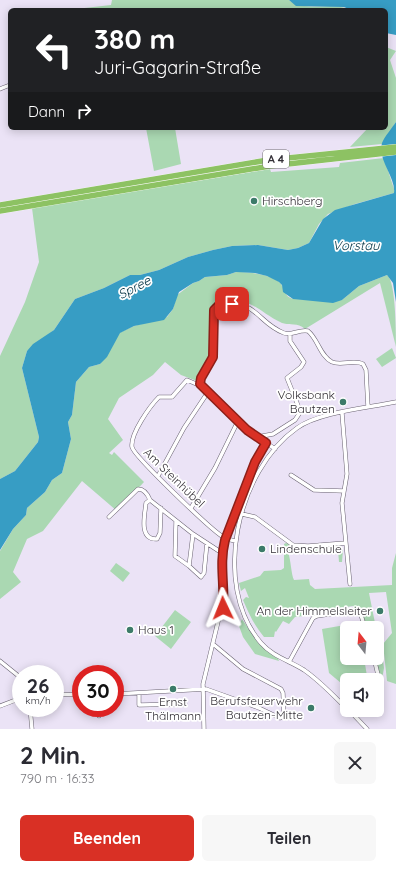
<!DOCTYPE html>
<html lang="de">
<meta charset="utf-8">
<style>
:root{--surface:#fff;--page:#f7f7f7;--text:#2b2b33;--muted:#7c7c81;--accent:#d93025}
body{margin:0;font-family:Quicksand,sans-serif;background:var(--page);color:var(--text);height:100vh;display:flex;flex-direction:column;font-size:15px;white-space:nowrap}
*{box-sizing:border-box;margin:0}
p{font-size:13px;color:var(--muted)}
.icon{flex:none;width:22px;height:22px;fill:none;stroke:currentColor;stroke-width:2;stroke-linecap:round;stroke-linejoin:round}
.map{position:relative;height:729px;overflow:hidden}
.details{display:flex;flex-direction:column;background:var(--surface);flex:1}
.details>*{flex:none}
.banner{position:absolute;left:8px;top:8px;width:380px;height:122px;border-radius:6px;box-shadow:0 2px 10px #0003;background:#202124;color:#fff;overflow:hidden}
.needle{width:26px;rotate:344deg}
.buttons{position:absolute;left:340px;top:621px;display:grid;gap:8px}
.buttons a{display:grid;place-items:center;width:44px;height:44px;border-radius:6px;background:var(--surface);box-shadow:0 2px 10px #0003;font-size:20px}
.speed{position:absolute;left:12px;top:665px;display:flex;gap:8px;font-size:20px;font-weight:700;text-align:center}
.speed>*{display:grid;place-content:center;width:52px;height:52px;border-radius:50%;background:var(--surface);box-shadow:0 2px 10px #0003;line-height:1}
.speed small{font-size:10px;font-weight:400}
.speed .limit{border:6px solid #d22;background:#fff;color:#111}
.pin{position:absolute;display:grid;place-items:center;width:34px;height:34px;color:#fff;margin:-17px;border-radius:8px;box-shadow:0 2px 6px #0006}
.me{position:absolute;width:44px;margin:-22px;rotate:358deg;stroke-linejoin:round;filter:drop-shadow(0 0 3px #0008)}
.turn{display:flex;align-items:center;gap:14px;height:84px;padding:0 20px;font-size:18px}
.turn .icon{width:52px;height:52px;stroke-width:2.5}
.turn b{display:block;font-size:28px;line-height:34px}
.then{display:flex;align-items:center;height:38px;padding:0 20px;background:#0003;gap:8px;font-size:15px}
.round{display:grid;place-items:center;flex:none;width:42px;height:42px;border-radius:6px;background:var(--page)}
.headline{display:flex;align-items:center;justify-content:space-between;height:68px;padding:0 20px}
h1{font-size:24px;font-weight:800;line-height:30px}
.cta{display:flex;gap:8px;margin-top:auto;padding:8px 20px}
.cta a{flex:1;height:46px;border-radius:6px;background:var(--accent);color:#fff;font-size:16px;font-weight:800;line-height:46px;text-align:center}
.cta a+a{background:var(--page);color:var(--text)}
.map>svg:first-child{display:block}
.green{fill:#aad8b2}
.water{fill:#379dc4}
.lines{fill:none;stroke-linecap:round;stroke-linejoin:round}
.minor-casing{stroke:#696271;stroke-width:4.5}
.highway-casing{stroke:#fff;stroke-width:6}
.minor{stroke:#fff;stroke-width:3.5}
.highway{stroke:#8dc263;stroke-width:5.5}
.route-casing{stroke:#8d1f18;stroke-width:10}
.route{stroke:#d93025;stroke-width:7}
.poi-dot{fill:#3c7b69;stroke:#fff;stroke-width:1.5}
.labels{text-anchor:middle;stroke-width:3.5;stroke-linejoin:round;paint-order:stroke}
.shield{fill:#fff;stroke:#706d72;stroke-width:1}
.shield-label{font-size:11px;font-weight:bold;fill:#332f36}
.poi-label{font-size:12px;fill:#332f36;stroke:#fff;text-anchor:start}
.street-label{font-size:12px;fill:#332f36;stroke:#fff}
.water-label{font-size:13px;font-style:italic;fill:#053444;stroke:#fff}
</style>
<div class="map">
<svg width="396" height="729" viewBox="0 0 396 729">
<rect width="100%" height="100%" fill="#ebe3f6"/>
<!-- green -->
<path class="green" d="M112,0H289C306,13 332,1 351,10H67L111,5Z
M386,47L396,51L390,60L396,78V122L382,144L350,147L368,128H386Z
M146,128H175L181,164L154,171Z
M384,158L394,189V193L355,204L328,214L319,224L309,243L298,248L288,250L258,245L232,246L213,250L188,257L159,270L140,275H130L104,288L75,299L54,330L27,351L22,368L39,437L38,442L15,471L0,479V356L25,302L39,262L32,208L270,169L271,172L339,167L340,163Z
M236,272C248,272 274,274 281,284C286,291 284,296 293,299L342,300L359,286L387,275C396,281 396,334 396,347L380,283L305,329C297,322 291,326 282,323C257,311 257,301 225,299L224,302C215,303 213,305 212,314L211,357L197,381L181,375L165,362L153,375L119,398L108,419L123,440L109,453L112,455L114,452L144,482L117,511L82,481L43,531L27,539L13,572L21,582L0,599V551L13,529L26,515L27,508L45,492L52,480L62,473L71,439L68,422L72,415L76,382L89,367L100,364L119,333L134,326L167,317L173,309L177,295L193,283L199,281L205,277L227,275Z
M392,348L396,358L382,367L376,359Z
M286,543L298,547L301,552L340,545L343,550L342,562H339L338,550L294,554L290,551L288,552C291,560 291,574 294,580L309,579L310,585L315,589L392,585V568L396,553V684L387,681L383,644L392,633L386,592L369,593L376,628H366L361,611L353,609V606L319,611L318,609L303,610V616L295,617L289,624L283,621L276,632L275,631L274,637H264C254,625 249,614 243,600L246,597L249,598L245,588L241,591L239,583L260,576L264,571L281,570L284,568V544Z
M116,563L130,573L123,582L110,571Z
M175,610L191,622L171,649L155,636Z
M242,619L259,644L278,658L279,661L255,654L243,637L239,626Z
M351,624L352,628H347V658H361L362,665L365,664L367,676L363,680H347V688L329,673L322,629Z
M377,636V638H380L384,668L382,679H380V674L375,658H377Z"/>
<!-- water -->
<path class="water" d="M289,0H396V35L386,33V10H351L344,7L296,6Z
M396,122V302L393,283L387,275L359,286L342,300L333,303L293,299L283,292L282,285L279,282L267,276L255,273L236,272L227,275L205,277L199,281L193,283L179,292L173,309L164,320L134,326L120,333L107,357L100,364L89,367L76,382L72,415L68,422L71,439L62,473L52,480L45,492L27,508L26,515L13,529L0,550V479L15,471L38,442L39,437L22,368L27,351L33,344L54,330L75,299L104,288L130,275H140L159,270L188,257L213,250L232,246L258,245L288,250L298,248L309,243L323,219L335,210L394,193C396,177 377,160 382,143C385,136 392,128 396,122Z"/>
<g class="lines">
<defs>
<path id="minor" d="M0,89L10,85
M201,386L187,380L172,397H159C150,406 130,434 132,447C133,455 214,533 225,538C228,540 233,540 236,541
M342,413L347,474L342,503L350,584
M257,437L273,434L295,420L299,414V408L287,378L301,367L304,362L290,341V334
M275,449L247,429L201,386V378L213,357L214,310L219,305C257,298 257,323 284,333C292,336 299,329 308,331C318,339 320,356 332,362C342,366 354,359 363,364L366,370L368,407
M291,475L314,490L344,491
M158,476L184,428L208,392
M150,500L146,503C145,514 138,540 157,539L160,533L161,508
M191,508L215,468L238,421
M242,514L255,517L293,545L308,546L345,543
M109,517L138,489C144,489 148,495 150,500L193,534L222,553
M176,521L175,556L189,566
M193,534L189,566L201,577L204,573L207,543
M374,658L378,675L377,682
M0,661L21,678
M289,662L313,618L317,616L356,610L361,615L365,628
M139,693V705L185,704
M55,694L81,695
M115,694L206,689L259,708L280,718L284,716L283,693L281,689L243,669L213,644
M0,706L21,698
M30,708L32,729
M99,708V716
M347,709C333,695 320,681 304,670C290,661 272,656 261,643C211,585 237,470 297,428C319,412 368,408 396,402
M349,710L367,729
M204,729L203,684L223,601L221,575L222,553L227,532L255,462L266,443"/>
<path id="highway" d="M0,205L268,160L396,147
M0,211L270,166L396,152"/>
</defs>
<!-- minor casing -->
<use href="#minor" class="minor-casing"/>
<!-- highway casing -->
<use href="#highway" class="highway-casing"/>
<!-- minor -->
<use href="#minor" class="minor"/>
<!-- highway -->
<use href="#highway" class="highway"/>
</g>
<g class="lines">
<defs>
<path id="route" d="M223,608C225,585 219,564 225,540L255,462L266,443L247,430L200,384L201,378L213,357L214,310L219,305L232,304"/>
</defs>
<!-- route casing -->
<use href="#route" class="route-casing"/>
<!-- route -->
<use href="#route" class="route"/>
</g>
<!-- markers -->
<g class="poi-dot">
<circle cx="254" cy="201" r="4"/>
<circle cx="343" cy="402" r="4"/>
<circle cx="262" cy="549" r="4"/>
<circle cx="380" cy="611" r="4"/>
<circle cx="130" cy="630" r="4"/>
<circle cx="173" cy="689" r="4"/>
<circle cx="311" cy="708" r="4"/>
</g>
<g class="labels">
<!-- shield labels -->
<rect class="shield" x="263" y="150" width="26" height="18" rx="3"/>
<g class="shield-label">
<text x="276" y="163">A 4</text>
</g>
<!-- poi labels -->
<g class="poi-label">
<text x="262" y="205">Hirschberg</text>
<text x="335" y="399" text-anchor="end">Volksbank<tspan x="335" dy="14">Bautzen</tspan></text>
<text x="270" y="553">Lindenschule</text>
<text x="372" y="615" text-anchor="end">An der Himmelsleiter</text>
<text x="138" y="634">Haus 1</text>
<text x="303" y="705" text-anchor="end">Berufsfeuerwehr<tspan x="303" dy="14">Bautzen-Mitte</tspan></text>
<text x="173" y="706" text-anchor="middle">Ernst<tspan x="173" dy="14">Thälmann</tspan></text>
</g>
<!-- street labels -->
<g class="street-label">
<text transform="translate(174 478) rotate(44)" y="4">Am Steinhübel</text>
</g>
<!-- water labels -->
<g class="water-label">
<text x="356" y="250">Vorstau</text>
<text transform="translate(134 287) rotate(-28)" y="5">Spree</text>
</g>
</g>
</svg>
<div class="buttons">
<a><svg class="needle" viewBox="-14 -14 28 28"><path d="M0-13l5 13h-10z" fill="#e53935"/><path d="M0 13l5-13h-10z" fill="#7c7c81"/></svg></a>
<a><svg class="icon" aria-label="sound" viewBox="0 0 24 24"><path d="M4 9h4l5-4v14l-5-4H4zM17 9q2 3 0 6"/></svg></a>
</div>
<div class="speed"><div>26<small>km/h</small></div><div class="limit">30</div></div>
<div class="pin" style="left:232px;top:304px;background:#d93025"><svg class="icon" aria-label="arrive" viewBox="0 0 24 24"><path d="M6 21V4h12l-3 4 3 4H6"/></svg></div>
<svg class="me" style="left:223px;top:608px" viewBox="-20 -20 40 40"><path d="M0-17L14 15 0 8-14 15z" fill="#d93025" stroke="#fff" stroke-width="4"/></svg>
<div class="banner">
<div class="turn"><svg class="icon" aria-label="left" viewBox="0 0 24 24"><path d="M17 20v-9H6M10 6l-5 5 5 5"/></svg><div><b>380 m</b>Juri-Gagarin-Straße</div></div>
<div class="then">Dann<svg class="icon" aria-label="right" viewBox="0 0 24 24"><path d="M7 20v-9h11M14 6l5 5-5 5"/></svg></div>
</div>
</div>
<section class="details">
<div class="headline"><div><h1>2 Min.</h1><p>790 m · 16:33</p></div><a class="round"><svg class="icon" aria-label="close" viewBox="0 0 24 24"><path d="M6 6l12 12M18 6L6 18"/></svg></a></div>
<div class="cta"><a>Beenden</a><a>Teilen</a></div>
</section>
